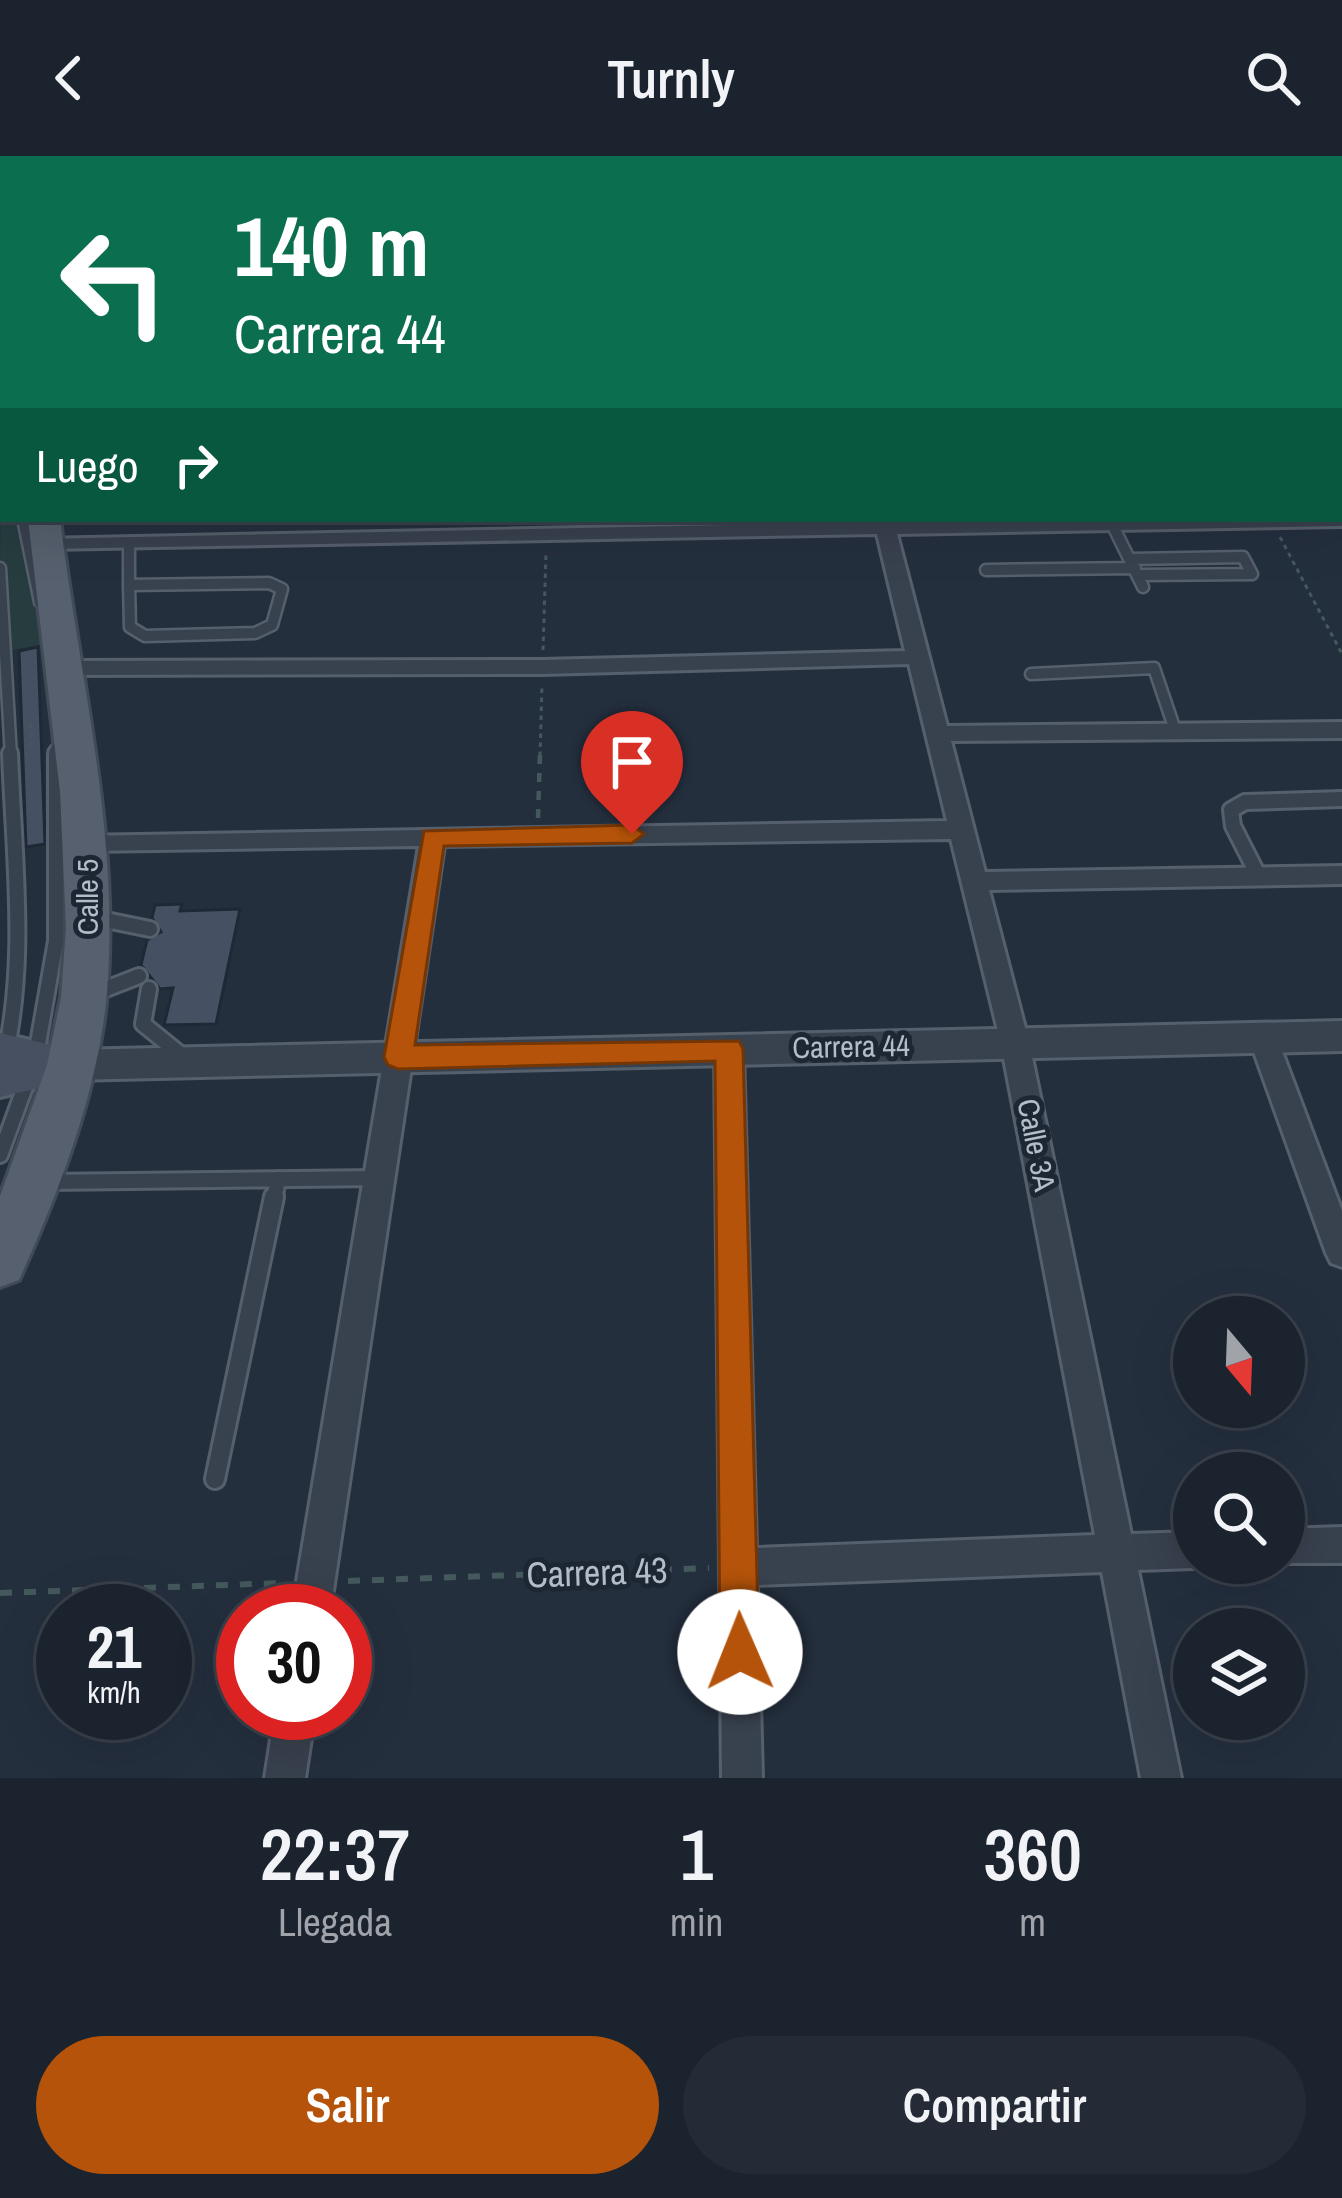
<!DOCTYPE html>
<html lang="es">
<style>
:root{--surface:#1b232e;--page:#242b36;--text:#f1f3f6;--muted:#a0a4aa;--line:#39404a;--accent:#b45309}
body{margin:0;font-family:"Archivo Narrow",sans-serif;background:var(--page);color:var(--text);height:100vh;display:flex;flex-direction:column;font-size:45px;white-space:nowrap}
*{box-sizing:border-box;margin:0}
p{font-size:39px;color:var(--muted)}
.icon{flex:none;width:66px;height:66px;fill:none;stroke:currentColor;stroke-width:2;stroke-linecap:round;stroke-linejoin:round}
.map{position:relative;height:1622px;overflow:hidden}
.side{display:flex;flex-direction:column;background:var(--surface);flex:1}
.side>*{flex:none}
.banner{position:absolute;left:0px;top:0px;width:1344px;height:366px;box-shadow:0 12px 48px #0002,0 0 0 3px var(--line);background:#0b6e4f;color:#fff;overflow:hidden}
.needle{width:78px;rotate:161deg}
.controls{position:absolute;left:1173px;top:1140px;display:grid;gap:24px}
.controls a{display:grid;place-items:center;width:132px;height:132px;border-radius:50%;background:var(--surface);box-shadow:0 12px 48px #0002,0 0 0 3px var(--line);font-size:60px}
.speed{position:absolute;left:36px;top:1428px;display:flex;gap:24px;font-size:60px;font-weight:700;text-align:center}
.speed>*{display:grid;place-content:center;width:156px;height:156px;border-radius:50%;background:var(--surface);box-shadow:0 12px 48px #0002,0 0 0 3px var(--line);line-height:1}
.speed small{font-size:30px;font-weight:400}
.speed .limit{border:18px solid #d22;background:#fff;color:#111}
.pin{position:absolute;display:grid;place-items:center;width:102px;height:102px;color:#fff;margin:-123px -51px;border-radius:50% 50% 50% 0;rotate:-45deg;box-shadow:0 0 12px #0007}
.pin .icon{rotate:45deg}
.me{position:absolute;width:132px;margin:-66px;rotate:359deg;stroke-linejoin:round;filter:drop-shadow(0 0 9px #0008)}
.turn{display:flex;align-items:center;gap:42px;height:252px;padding:0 36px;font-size:54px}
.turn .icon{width:156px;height:156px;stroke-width:2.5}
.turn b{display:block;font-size:84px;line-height:102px}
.then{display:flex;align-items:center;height:114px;padding:0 36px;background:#0003;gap:24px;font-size:45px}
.eta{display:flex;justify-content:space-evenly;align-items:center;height:204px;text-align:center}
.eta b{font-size:72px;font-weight:600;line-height:84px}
.cta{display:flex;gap:24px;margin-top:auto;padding:24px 36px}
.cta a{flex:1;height:138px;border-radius:72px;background:var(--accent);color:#fff;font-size:48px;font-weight:600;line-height:138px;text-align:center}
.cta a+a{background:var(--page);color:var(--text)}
header{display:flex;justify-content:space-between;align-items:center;height:156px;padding:0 36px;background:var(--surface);font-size:54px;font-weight:600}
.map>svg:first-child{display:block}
.green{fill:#263c3f}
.building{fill:#455162;stroke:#1f2835;stroke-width:3}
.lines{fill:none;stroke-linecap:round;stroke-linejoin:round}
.service-far3-casing{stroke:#565f6c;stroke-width:10}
.service-far2-casing{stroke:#565f6c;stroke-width:15}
.service-far1-casing{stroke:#565f6c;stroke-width:20}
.service-casing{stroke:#565f6c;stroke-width:24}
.minor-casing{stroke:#565f6c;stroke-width:6}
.tertiary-casing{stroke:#565f6c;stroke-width:6}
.secondary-casing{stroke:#565f6c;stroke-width:6}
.primary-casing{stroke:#414a57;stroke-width:6}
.path-far2{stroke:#44595c;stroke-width:3;stroke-dasharray:4.5 4.5;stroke-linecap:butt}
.path-far1{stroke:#44595c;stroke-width:4.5;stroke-dasharray:9 9;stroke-linecap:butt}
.path{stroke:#44595c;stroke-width:6;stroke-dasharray:12 12;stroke-linecap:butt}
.service-far3{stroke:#38414e;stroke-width:8}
.service-far2{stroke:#38414e;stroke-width:10}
.service-far1{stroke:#38414e;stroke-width:14}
.service{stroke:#38414e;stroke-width:18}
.minor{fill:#38414e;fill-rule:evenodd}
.tertiary{fill:#38414e;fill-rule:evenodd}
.secondary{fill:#465061;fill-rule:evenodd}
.primary{fill:#56606e;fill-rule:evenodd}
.route{fill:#b45309;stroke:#753606;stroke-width:3}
.labels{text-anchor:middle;stroke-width:10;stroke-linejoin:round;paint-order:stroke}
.street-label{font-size:30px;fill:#b4bcc9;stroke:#1d2633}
.near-street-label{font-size:36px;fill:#b4bcc9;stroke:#1d2633}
</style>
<header><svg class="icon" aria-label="back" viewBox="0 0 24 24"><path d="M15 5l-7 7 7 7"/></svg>Turnly<svg class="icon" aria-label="search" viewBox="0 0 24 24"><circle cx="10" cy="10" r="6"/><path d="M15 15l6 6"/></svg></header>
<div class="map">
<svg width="1342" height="1622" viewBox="0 0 1342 1622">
<rect width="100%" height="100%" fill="#242f3e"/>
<!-- green -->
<path class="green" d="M3,117V363H44L50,487L8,495L0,412Z"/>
<!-- building -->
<path class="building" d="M38,491L45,688L26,691L19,495Z
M182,748L180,755L240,753L216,868L164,869L173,832L160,833L141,809L147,784L161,776L152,762L155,749Z"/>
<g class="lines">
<defs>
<path id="service-far3" d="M698,3L702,0"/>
<path id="service-far2" d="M23,363L40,446
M1112,368L1143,431
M129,386V429
M1131,403L1243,401L1252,418L1138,419
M0,412L11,600
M986,414L1135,412
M269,427L282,433L272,469L255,477L145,480L130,471L129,429Z
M1031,518L1154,512L1176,577
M56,593V600"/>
<path id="service-far1" d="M1259,721L1233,670L1231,654L1245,646L1342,643
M96,762L150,773
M149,833L143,868L185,902
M93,838L139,820
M36,899L56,785V597
M0,922C29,814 14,707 10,597
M0,999L29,920
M46,1026L378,1022
M274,1044L278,1023"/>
<path id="service" d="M215,1323L274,1041"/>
<path id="minor" d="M301,0H315L316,3H302Z
M1341,334H1342V348H1341Z
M1342,358V370L897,378L947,570L1342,566V582L951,585L985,716L1342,710V728L989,734L1029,887L1131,1378L1194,1376V1407H1207L1194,1412L1138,1414L1181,1622H1141L1102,1416L757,1429L762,1622H722L715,893L719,885H739L743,893L756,1392L1095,1379L1001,887L951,683L444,690L330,1455H292L419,690L88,695L76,686L79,680L947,665L909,508L542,518L64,519L53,512L64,505L542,504L905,495L877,378L46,393L36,387L39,383L874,366L873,363H1341Z
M1263,871L1273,874L1277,882L1342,1055V1111L1331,1107L1326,1097L1249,882L1253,874Z
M1342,1371V1407H1279H1284V1373Z
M275,1557H315L305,1622H265Z"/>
<path id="tertiary" d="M1341,128H1342V140H1341Z
M1342,865V895L71,924L58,920L52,909L58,898L71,894Z"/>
<path id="secondary" d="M3,110V124L0,125V111Z
M0,877L86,897L92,909L86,921L0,941Z"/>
<path id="primary" d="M22,0H44L45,3H21Z
M28,363H60C79,520 120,677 107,836C99,933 59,1036 19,1124L0,1131V1040L47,909L61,841L66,772L60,636Z"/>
</defs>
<!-- service-far3 casing -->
<use href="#service-far3" class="service-far3-casing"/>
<!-- service-far2 casing -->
<use href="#service-far2" class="service-far2-casing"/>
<!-- service-far1 casing -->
<use href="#service-far1" class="service-far1-casing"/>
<!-- service casing -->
<use href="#service" class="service-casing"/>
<!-- minor casing -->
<use href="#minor" class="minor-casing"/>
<!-- tertiary casing -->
<use href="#tertiary" class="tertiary-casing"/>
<!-- secondary casing -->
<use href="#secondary" class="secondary-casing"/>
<!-- primary casing -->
<use href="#primary" class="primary-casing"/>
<!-- path-far2 -->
<path class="path-far2" d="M1280,381L1342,498
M543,494L546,397
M31,568L32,592
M540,600L542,529"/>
<!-- path-far1 -->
<path class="path-far1" d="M538,662L540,597"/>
<!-- path -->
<path class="path" d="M348,1425L709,1412
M0,1437L283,1427"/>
<!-- service-far3 -->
<use href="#service-far3" class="service-far3"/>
<!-- service-far2 -->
<use href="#service-far2" class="service-far2"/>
<!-- service-far1 -->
<use href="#service-far1" class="service-far1"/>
<!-- service -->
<use href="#service" class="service"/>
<!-- minor -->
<use href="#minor" class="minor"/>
<!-- tertiary -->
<use href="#tertiary" class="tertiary"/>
<!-- secondary -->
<use href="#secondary" class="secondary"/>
<!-- primary -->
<use href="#primary" class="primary"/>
</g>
<!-- route -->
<path class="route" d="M632,669L644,678L632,687L444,690L415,889L739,885L743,893L759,1496L753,1509L740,1515L726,1509L720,1496L715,905L398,913L388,909L384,901L424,675Z"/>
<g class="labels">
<!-- street labels -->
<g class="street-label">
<text transform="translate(88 741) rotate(-90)" y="10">Calle 5</text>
<text transform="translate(851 891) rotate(-1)" y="10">Carrera 44</text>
<text transform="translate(1036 989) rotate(79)" y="10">Calle 3A</text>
</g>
<!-- near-street labels -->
<g class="near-street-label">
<text transform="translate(597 1416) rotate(-2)" y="13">Carrera 43</text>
</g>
</g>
</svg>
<div class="controls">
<a><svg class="needle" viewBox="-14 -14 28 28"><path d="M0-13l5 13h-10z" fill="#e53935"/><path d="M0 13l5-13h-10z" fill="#a0a4aa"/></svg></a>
<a><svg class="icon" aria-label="search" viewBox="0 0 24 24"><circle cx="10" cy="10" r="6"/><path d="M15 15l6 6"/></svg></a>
<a><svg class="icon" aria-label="layers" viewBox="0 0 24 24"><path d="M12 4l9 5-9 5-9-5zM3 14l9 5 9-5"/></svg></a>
</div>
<div class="speed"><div>21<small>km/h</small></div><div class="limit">30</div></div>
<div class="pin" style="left:632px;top:678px;background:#d93025"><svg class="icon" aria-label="arrive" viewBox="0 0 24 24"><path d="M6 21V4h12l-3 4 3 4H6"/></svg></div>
<svg class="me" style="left:740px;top:1496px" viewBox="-20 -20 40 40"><circle r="19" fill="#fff"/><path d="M0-13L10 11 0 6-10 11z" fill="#b45309"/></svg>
<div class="banner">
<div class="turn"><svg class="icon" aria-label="left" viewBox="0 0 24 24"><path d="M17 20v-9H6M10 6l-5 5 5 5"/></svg><div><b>140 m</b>Carrera 44</div></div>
<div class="then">Luego<svg class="icon" aria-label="right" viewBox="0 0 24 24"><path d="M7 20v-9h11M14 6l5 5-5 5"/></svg></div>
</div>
</div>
<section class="side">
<div class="eta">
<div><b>22:37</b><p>Llegada</p></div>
<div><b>1</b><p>min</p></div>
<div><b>360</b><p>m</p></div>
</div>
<div class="cta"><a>Salir</a><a>Compartir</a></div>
</section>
